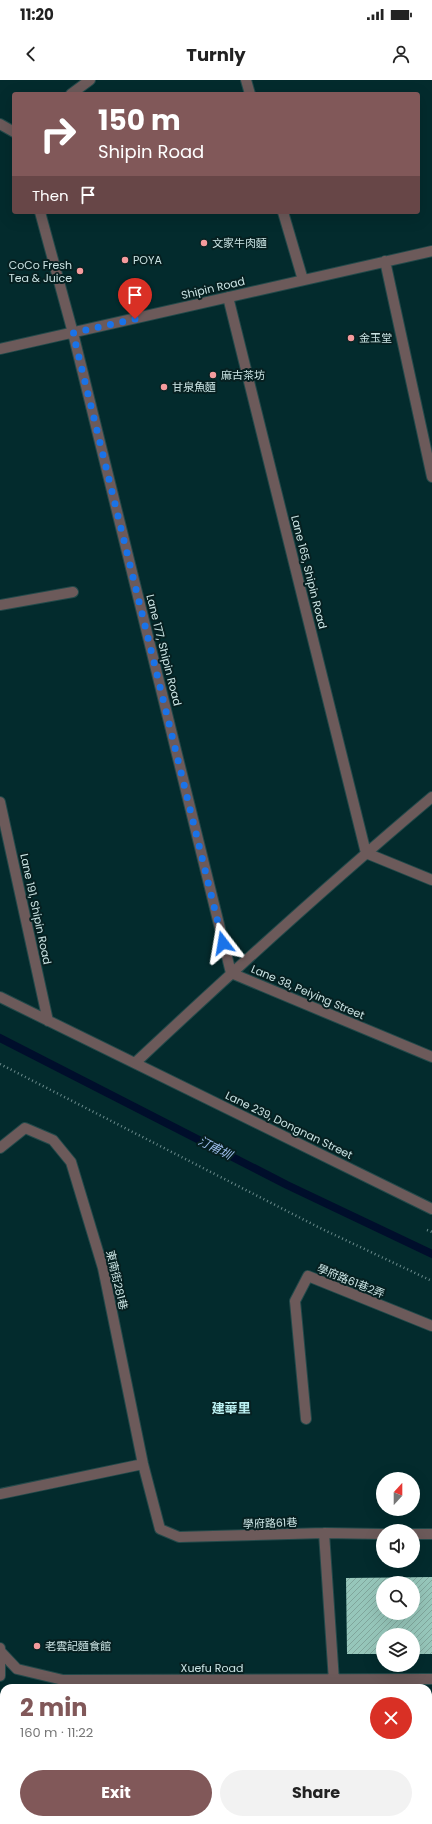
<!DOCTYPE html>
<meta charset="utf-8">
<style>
:root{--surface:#fff;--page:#f2f2f2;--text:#222;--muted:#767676;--accent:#815859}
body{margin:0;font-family:Poppins,"Noto Sans TC",sans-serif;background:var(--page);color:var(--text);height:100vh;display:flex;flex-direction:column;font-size:15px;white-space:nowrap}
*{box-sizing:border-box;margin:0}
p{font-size:13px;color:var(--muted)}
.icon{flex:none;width:22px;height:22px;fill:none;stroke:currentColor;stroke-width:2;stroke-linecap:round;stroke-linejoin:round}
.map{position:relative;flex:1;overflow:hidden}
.panel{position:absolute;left:0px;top:1604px;width:432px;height:140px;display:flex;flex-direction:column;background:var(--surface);border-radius:12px 12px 0 0;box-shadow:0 4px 16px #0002}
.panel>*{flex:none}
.guide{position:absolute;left:12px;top:12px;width:408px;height:122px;border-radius:4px;box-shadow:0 4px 16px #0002;background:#815859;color:#fff;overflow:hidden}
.needle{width:26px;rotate:21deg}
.buttons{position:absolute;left:376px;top:1392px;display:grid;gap:8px}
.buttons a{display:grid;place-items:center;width:44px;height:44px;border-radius:50%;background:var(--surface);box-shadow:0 4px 16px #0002;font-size:20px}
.pin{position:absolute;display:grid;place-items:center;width:34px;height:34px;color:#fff;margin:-41px -17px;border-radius:50% 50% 50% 0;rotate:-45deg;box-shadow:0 0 4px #0007}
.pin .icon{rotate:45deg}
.me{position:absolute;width:44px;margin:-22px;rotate:346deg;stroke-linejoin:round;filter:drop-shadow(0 0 3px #0008)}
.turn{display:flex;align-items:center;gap:14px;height:84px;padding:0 20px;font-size:18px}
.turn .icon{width:52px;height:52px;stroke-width:2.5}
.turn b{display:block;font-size:28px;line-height:34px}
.then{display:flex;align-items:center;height:38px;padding:0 20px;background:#0003;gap:8px;font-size:15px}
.round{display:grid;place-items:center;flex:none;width:42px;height:42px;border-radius:21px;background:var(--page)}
.summary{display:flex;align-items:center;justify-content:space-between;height:68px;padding:0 20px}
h1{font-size:24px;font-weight:700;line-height:30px;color:var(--accent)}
.button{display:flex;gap:8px;margin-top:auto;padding:8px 20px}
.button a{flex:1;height:46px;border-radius:24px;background:var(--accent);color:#fff;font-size:16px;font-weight:700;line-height:46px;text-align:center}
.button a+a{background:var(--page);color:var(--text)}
.status{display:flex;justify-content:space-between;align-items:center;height:28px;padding:0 20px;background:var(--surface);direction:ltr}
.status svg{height:11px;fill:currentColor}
header{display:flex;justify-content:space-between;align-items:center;height:52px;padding:0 20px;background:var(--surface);font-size:18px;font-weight:700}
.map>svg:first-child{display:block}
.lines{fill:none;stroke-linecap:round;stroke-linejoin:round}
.stream{stroke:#000e2b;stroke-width:8}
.building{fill:url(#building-hatch);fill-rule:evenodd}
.minor-casing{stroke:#23494a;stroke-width:12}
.path{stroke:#6c8c8d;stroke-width:2.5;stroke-dasharray:1 3;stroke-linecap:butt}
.minor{stroke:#6c5a5a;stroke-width:10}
.route{stroke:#1a73e8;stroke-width:7;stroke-dasharray:0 12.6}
.poi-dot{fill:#f59b9d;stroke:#062021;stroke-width:1.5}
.labels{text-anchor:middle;stroke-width:4;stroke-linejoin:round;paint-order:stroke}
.poi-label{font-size:11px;fill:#cbe4e4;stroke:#062021;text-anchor:start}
.street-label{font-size:11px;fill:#cbe4e4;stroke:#062021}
.water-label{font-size:12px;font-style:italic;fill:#a1c1f0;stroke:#062021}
.quarter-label{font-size:13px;font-weight:bold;fill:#bcf0f1;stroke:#062021}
</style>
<div class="status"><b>11:20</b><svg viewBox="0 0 49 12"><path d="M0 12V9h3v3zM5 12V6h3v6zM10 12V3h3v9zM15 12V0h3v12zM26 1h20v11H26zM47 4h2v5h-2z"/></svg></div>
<header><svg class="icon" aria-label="back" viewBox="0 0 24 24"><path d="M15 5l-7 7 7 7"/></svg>Turnly<svg class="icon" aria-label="person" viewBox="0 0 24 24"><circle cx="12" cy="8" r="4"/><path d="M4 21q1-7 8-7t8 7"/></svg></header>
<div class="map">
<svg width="432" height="1744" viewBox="0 0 432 1744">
<defs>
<pattern id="building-hatch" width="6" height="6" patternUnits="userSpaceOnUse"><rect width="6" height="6" fill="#96c6ba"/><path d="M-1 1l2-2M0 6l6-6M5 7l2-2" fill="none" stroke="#80a69c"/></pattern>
</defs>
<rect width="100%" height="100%" fill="#032b2d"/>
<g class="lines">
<!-- stream -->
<path class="stream" d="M0,958L287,1105L432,1174"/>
</g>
<!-- building -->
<path class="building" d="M432,1497V1574H413V1555H383V1574H347L346,1498ZM383,1503H413V1533H383Z"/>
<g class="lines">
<defs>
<path id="minor" d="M246,0L250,14
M71,14L90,0
M0,44L14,52
M40,132L73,253L231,893
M283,132L303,200
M385,181L432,397
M228,217L366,773
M0,269L432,171
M0,525L73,512
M0,722L48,941
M366,773L432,800
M231,893L432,977
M0,917L432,1129
M135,983C232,892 330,803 432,717
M0,1068L25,1048L53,1060L71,1082L103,1188L143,1384L160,1449L179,1457L324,1453L383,1454
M306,1339L295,1221L308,1196L432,1246
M0,1414L143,1384
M324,1453L334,1601
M413,1454H432
M0,1568V1596
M1,1572L17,1589L63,1600L432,1599
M64,1740V1744"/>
</defs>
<!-- minor casing -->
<use href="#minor" class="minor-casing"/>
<!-- path -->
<path class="path" d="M0,984L320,1148L432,1201
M427,1150L432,1152"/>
<!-- minor -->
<use href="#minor" class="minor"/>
</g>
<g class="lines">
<!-- route -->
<path class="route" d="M135,239L73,253L223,863"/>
</g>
<!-- markers -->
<g class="poi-dot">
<circle cx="204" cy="163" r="4"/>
<circle cx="125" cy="180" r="4"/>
<circle cx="80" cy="191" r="4"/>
<circle cx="351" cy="258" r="4"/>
<circle cx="213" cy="295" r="4"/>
<circle cx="164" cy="307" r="4"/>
<circle cx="37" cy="1566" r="4"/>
</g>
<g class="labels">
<!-- poi labels -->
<g class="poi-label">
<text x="212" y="167">文家牛肉麵</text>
<text x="133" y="184">POYA</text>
<text x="72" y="189" text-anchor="end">CoCo Fresh<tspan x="72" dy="13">Tea &amp; Juice</tspan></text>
<text x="359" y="262">金玉堂</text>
<text x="221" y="299">麻古茶坊</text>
<text x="172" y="311">甘泉魚麵</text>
<text x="45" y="1570">老雲記麵食館</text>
</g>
<!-- street labels -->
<g class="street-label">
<text transform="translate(213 208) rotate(-13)" y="4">Shipin Road</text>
<text transform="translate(309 492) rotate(76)" y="4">Lane 165, Shipin Road</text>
<text transform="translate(164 570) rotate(76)" y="4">Lane 177, Shipin Road</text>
<text transform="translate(36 829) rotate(78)" y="4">Lane 191, Shipin Road</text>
<text transform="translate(308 912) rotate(23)" y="4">Lane 38, Peiying Street</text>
<text transform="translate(289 1045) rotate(26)" y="4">Lane 239, Dongnan Street</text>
<text transform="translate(117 1200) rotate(77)" y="4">東南街281巷</text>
<text transform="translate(351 1201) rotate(22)" y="4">學府路61巷2弄</text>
<text transform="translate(270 1443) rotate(-2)" y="4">學府路61巷</text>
<text x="212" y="1592">Xuefu Road</text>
</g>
<!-- water labels -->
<g class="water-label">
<text transform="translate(215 1068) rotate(27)" y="4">汀甫圳</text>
</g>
<!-- quarter labels -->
<g class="quarter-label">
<text x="231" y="1333">建華里</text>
</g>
</g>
</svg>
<div class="buttons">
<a><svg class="needle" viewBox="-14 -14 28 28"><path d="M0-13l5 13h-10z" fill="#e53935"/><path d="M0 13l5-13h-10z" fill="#767676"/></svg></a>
<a><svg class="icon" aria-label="sound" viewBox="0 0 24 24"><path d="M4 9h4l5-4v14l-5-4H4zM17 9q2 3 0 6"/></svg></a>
<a><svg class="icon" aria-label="search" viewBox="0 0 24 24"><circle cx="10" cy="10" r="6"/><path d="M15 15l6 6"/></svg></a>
<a><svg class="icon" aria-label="layers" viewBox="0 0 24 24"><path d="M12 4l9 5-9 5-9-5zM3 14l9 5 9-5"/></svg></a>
</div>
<div class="pin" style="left:135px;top:239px;background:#d93025"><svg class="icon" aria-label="arrive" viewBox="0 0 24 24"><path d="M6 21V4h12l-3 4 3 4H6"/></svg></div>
<svg class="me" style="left:223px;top:863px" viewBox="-20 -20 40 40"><path d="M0-17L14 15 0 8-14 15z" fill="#1a73e8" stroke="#fff" stroke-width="4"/></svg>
<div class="guide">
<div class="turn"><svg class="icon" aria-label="right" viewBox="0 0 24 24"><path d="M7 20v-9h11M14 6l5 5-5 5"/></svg><div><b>150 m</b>Shipin Road</div></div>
<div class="then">Then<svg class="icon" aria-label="arrive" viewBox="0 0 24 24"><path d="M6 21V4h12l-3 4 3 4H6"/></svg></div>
</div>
<section class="panel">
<div class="summary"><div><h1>2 min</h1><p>160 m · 11:22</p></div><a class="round" style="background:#d93025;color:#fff"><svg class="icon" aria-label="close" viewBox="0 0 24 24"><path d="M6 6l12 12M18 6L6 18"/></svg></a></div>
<div class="button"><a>Exit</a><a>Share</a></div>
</section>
</div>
